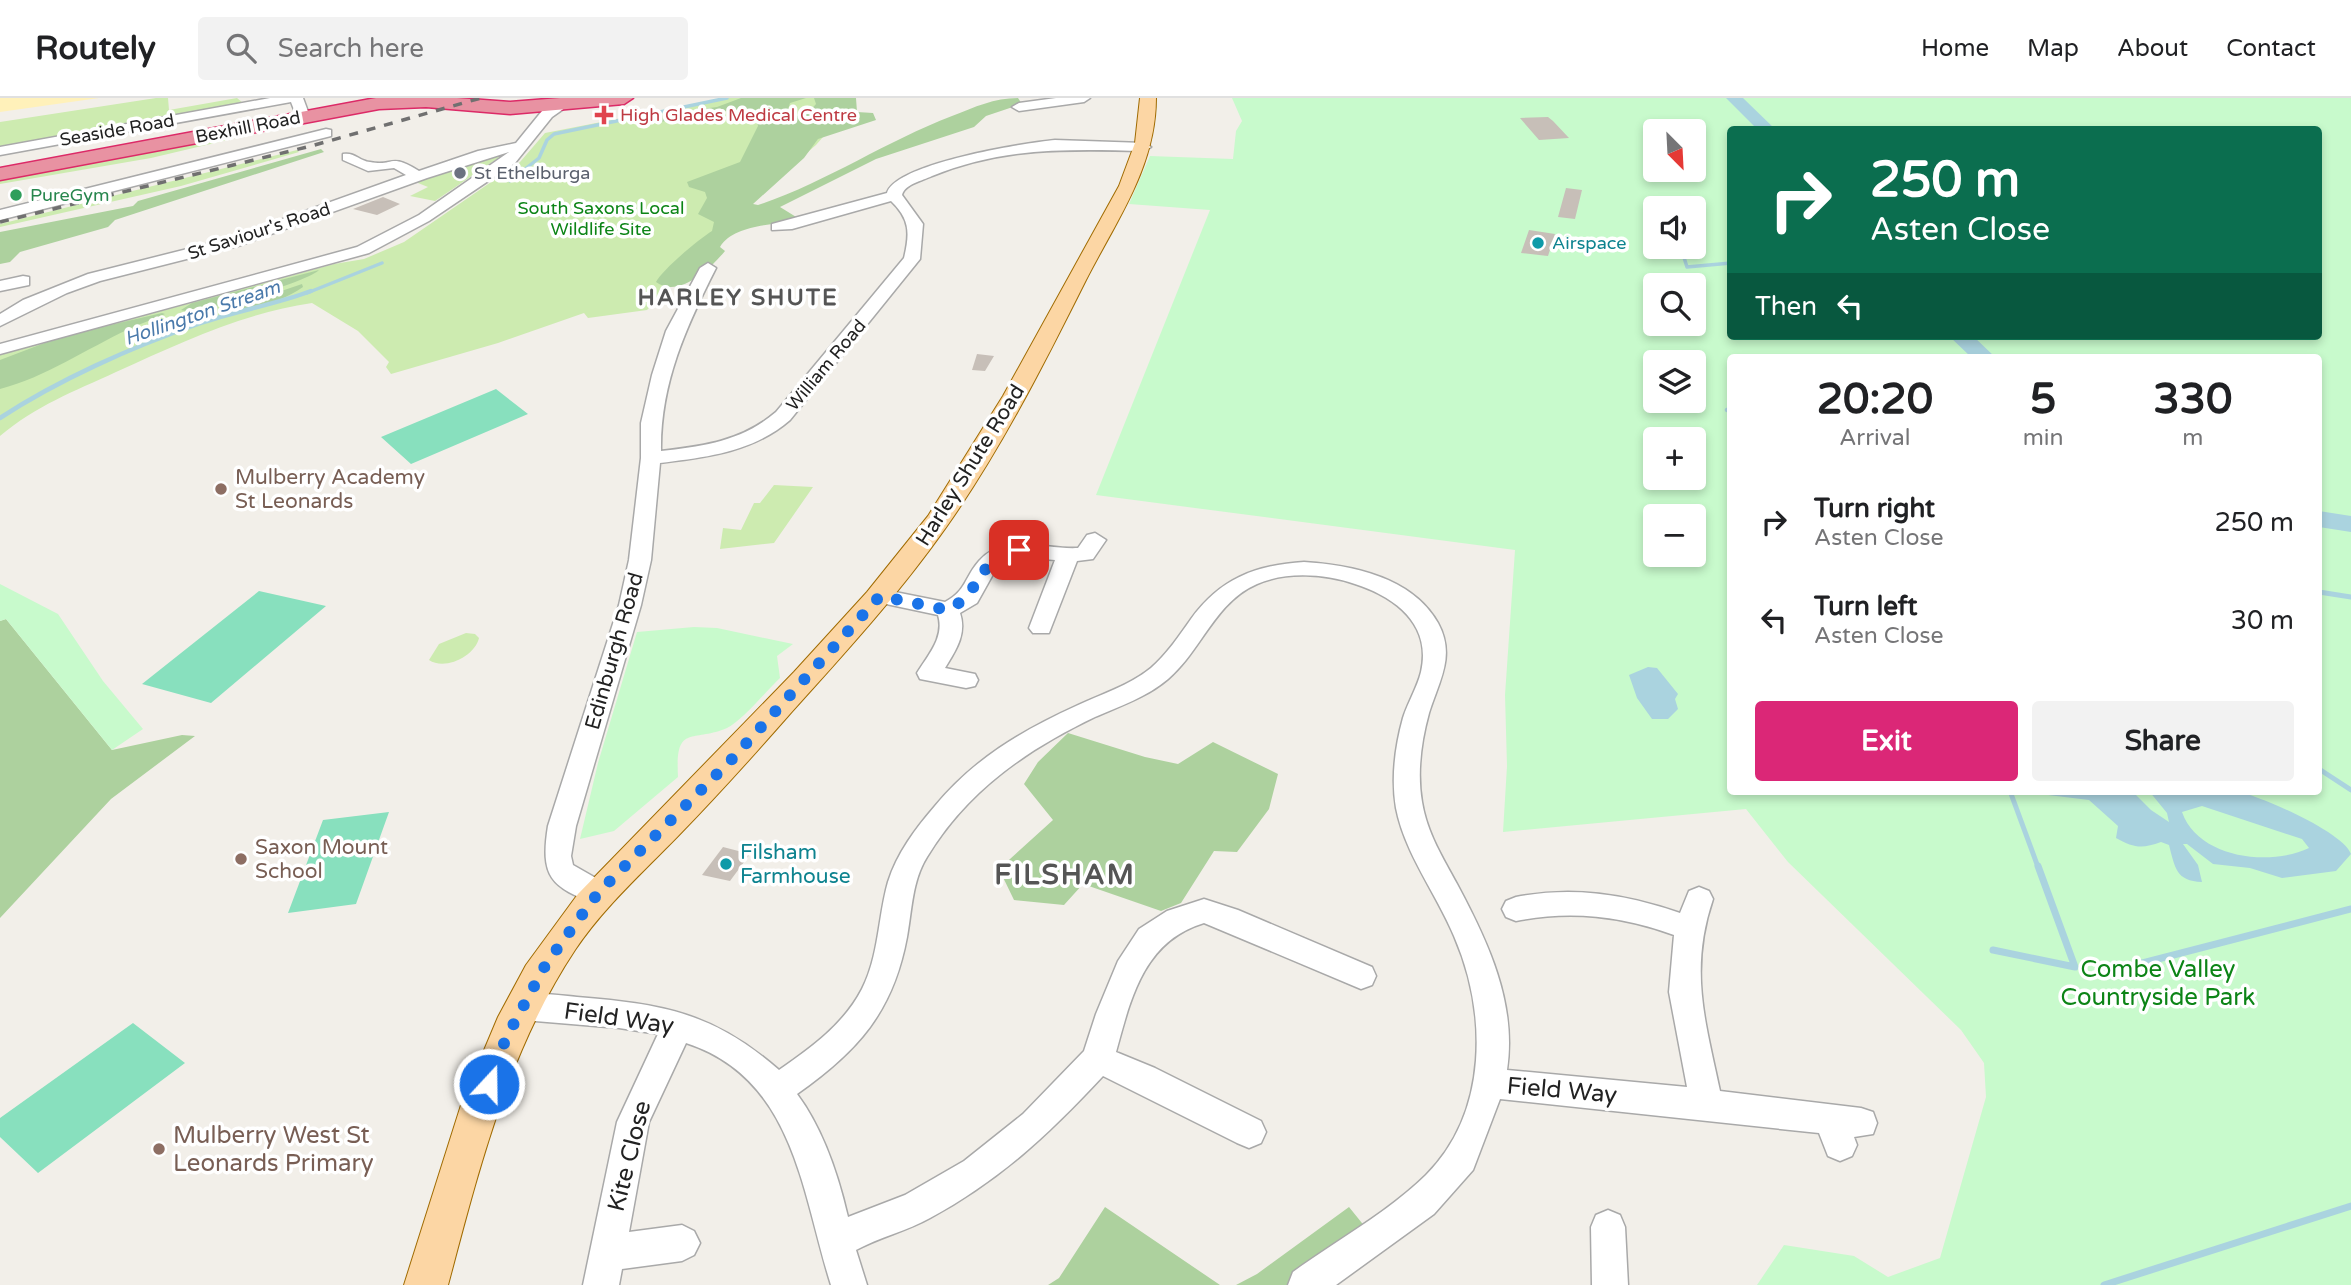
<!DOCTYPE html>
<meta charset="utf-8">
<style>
:root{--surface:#fff;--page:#f2f2f2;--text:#202124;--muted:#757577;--line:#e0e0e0;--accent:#db2777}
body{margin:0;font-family:"Varela Round",sans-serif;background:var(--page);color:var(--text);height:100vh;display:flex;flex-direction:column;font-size:26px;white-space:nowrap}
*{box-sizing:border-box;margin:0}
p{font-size:23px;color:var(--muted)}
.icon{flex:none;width:38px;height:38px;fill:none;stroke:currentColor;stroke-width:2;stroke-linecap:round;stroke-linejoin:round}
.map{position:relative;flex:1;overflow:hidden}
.sheet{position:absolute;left:1727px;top:256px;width:595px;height:441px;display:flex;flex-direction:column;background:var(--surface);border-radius:7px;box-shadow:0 4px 10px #0003}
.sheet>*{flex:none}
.guide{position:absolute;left:1727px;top:28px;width:595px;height:214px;border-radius:7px;box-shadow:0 4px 10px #0003;background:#0b6e4f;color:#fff;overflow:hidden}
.needle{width:46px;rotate:156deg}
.controls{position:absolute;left:1643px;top:21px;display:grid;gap:14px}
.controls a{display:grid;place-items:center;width:63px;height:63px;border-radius:7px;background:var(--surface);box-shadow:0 4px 10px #0003;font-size:35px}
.pin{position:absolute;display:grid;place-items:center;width:60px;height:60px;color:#fff;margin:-30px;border-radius:14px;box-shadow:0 4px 10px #0006}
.me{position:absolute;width:77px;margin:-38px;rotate:21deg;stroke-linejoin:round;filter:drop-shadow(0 0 5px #0008)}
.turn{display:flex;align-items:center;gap:24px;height:147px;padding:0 28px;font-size:32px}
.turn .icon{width:91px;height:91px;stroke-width:2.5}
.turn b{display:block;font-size:49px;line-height:60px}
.then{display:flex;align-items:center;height:66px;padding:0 28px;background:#0003;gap:14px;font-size:26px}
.eta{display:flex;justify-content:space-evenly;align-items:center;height:119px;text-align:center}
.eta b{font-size:42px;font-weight:700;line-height:49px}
.cta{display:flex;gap:14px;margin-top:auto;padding:14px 28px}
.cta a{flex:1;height:80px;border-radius:7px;background:var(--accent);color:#fff;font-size:28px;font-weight:700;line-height:80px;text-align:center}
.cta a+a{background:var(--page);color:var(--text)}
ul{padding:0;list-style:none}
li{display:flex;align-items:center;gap:21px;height:98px;padding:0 28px}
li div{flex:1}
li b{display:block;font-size:26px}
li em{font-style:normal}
header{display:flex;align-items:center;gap:42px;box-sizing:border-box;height:98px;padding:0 35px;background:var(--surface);border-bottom:2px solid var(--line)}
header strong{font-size:33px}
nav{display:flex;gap:38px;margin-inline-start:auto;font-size:24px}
.search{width:490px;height:63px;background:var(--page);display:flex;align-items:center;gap:18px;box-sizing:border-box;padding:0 24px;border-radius:7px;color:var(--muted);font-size:26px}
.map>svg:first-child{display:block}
.grass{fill:#cdebb0}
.forest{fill:#add19e}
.sand{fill:#fff1ba}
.park{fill:#c8facc;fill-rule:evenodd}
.pitch{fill:#88e0be}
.water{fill:#aad3df;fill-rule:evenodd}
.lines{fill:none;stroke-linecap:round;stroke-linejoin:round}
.stream-far3{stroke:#aad3df;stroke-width:3.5}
.stream-far2{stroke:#aad3df;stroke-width:4.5}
.stream-far1{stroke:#aad3df;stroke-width:5}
.stream{stroke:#aad3df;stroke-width:7}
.river{fill:#aad3df;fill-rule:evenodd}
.building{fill:#c7bfb8}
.minor-casing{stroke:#a9a9a9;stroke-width:3}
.major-casing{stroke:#a06b00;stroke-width:2}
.highway-casing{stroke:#dc2a67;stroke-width:3}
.minor{fill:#fff;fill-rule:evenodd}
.major{fill:#fcd6a4;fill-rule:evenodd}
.highway{fill:#e892a2;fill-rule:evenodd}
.rail{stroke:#707070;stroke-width:3.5;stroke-dasharray:9 9;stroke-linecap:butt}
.route{stroke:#1a73e8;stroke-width:12;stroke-dasharray:0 21.6}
.health-dot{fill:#e0444e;stroke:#fff;stroke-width:2.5}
.worship-dot{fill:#6b7280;stroke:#fff;stroke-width:2.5}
.leisure-dot{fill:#2e9e5b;stroke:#fff;stroke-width:2.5}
.culture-dot{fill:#0f9aa8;stroke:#fff;stroke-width:2.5}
.education-dot{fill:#8d6e63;stroke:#fff;stroke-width:2.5}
.labels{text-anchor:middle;stroke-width:7;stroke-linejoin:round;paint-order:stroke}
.far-health-label{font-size:18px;fill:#be3a42;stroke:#fff;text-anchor:start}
.far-street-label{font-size:18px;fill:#222;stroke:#fff}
.far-worship-label{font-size:18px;fill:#5b616d;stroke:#fff;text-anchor:start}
.far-leisure-label{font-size:18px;fill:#27864d;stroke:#fff;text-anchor:start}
.far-park-label{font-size:18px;fill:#0c8416;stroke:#fff}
.far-culture-label{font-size:18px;fill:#0d838f;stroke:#fff;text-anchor:start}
.far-water-label{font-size:19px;font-style:italic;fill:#4a7aab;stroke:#fff}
.street-label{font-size:21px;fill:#222;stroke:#fff}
.education-label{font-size:21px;fill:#785e54;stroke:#fff;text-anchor:start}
.culture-label{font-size:21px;fill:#0d838f;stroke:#fff;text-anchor:start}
.far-district-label{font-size:23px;font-weight:bold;letter-spacing:2px;fill:#555;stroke:#fff}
.near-park-label{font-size:24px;fill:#0c8416;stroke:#fff}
.near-street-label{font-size:24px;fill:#222;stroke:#fff}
.near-education-label{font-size:24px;fill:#785e54;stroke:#fff;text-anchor:start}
.district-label{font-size:28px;font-weight:bold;letter-spacing:2px;fill:#555;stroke:#fff}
</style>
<header>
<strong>Routely</strong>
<div class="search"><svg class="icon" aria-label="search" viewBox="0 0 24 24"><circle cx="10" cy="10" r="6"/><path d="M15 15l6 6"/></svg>Search here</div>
<nav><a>Home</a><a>Map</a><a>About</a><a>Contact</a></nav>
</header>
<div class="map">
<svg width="2351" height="1187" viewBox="0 0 2351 1187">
<rect width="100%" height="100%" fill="#f2efe9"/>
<!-- grass -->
<path class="grass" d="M156,0H168L169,12L237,0L243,5L278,0L0,50V24Z
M724,0H828L837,23L816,47L746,107L647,212L588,220L584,215L498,245L391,276L386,269L389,264L358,233L312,205C243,215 180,245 116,274C73,294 37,307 0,338V257L334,166L364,161L404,144L520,64L545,35Z
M316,21L151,60L0,86V80Z
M297,52L299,54L181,88L0,129V126Z
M499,56L501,58L435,103L410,98L428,89L413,83Z
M774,387L813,389L774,445L720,451L723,430L741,432L754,405H760Z
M466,535L475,536L479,540C475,558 445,573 429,562L439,546Z"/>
<!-- forest -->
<path class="forest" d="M741,0H806L790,5L788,12L779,18L782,23L809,14L816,6L814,0H856L857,14L873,15L876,22L818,41L804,60L753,106L758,107C825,85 886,43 952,18C975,9 994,0 1018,0L1022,6L986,18L974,29L876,61L780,109L801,122C775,127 734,126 720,149L725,153C711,170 679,201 656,184C662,172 699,141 712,133L714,124L698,116L707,100L705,94L689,89L687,84L740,64L758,28L756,15L741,12L710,14L661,24L655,22L664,16L717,9Z
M321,51L324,54L115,122L108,129L20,154L10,164L0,166V134L133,108L138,103Z
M319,172C310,183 196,218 181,212L192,205Z
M302,186L303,189C282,203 259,211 233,214L231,210Z
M162,215L165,216C153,222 141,225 129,231C86,251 46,279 0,291V262L63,238Z
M6,521L112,652L182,637L195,638L111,701L0,820V523Z
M1068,635L1145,659L1178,666L1213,644L1278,676L1269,711L1237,754L1214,753L1181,805L1161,813L1083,786L1064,807L1014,802L999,771L1053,722L1024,686L1038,664Z
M1105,1109L1220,1187H1048L1059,1180Z
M1349,1109L1370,1135L1300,1187H1236L1257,1176Z"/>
<!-- sand -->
<path class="sand" d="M0,0H99L0,14Z"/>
<!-- park -->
<path class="park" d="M1232,0H2351V1187H1757L1784,1147L1854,1158L1888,1179L1940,1160L1986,999L1984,965L1961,932L1788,764L1746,711L1503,734L1507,668L1505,597L1515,452L1096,397L1210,112L1129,106L1150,58L1233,61L1236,33L1242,23ZM1731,32H2319V238H1731ZM1656,33H1694V72H1656ZM1656,110H1694V149H1656ZM1656,187H1694V226H1656ZM1731,259H2319V693H1731ZM1656,264H1694V303H1656ZM1656,341H1694V380H1656ZM1656,418H1694V457H1656Z
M0,486L58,516L103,583L143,631L112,652L6,521L0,523Z
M694,529L717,530L793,546L777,558L780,580C767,592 742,623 727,630C692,645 675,625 678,679L614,733L580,741L598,665L637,534Z"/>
<!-- pitch -->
<path class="pitch" d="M496,291L528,316L411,366L381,339Z
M259,493L326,508L211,605L142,586Z
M389,714L356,806L288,815L323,722Z
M133,925L185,965L38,1075L0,1039V1020Z"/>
<!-- water -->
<path class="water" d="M1648,569L1657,570L1678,596L1675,601L1678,611L1668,621H1652L1637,600L1629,577Z
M2046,693H2132L2151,712L2169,724L2167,715L2149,693C2177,693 2211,688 2237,693C2262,699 2343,734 2351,756L2336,773L2282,780L2250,770L2213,766L2187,746H2183L2198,767L2202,784C2176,783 2175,770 2169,747L2161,744C2142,751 2134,750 2116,740L2118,728L2089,702L2048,697ZM2202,708L2302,741L2309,750C2269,769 2198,760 2182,714Z"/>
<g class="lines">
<!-- stream-far3 -->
<path class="stream-far3" d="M510,83L539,60L547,42L554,36L727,0
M1682,153L1687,169L1731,165
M307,195L382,165"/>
<!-- stream-far2 -->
<path class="stream-far2" d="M1727,312L1731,311
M0,320C58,282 132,249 198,226C235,213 274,207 311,193"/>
<!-- stream-far1 -->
<path class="stream-far1" d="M2319,494L2351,499
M2319,671L2351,692
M2010,693L2038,769"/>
<!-- stream -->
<path class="stream" d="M1993,852L2075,869L2038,768
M2127,869L2351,811
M2104,1187L2351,1108"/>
<!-- river -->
<path class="river" d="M1726,0H1743L1776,32H1758Z
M1949,238H1973L1995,259H1971Z
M2319,413L2351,418V434L2319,429Z"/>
</g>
<!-- building -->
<path class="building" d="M1548,19L1553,23L1569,40L1539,42L1520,20Z
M1566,90L1582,92L1575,121L1558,119Z
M383,99L400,106L377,117L353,111Z
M1529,132L1555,136L1548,158L1521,155Z
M977,256L994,258L985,273L972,272Z
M723,749L750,756L730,783L702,777Z"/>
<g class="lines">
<defs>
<path id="minor" d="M270,0H303L310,19L298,22L291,4L0,57V49Z
M564,0H579L552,19L515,65L429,123L369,155L0,256V246L357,149L419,117L509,54L427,80L238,148L100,183L67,195L0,228V216L23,202L88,176L227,141L406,77L394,70L368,73L343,62V56C355,54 359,63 370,64C395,69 388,54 419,73L478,53L516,45L542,13Z
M1056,0H1090L1084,4L1019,13L1012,9L1019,5Z
M326,31L331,32V38L0,122V112Z
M1055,42L1144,45L1151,49L1144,53C1068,51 1004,49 932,78C922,83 905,86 902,97L923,126L920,161L790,322C753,354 708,359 660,365L651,462L641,507L576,728L571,758L573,767L608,787L612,795L608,803L598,806C550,790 540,778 548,728L619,507L629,462L641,360V325L652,277L666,233L700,170L708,165L716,170C686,229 660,286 661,353C704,348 742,343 776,314L904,160C910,135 910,121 891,103L792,131L772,132V126L887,95C896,65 1025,45 1055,42Z
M23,178L29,179V187L0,193V183Z
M1095,435L1106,442L1093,461L1077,463L1049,535H1033L1029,530L1055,462L1019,459L1007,461L996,471L977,505L960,515C967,536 956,552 945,570L975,576L978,582L975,588L966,590L920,581L917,575C928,557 945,539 938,517L872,503L869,498L872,493L880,491L945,504C967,492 964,480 979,463C1004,434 1046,452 1078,450L1087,437Z
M1304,464C1352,467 1412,479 1438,525C1456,558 1439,583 1429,615C1421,644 1417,675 1422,704C1427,735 1443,760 1457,786C1488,844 1517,905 1507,972L1687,989L1669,894L1674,837C1621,818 1571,812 1516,823L1506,819L1502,811L1506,803L1516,799C1573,788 1625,796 1680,815L1689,793L1699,789L1709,793L1713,801C1689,872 1705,922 1720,993L1861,1010L1873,1014L1877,1025L1873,1036L1854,1039L1857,1047L1852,1058L1840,1063L1828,1058L1819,1035L1500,1001L1473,1072L1434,1116L1336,1187H1288L1293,1174C1337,1142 1387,1115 1426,1077C1489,1014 1487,914 1454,838C1436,795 1405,756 1396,710C1391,680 1395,649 1403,620C1408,604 1417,590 1421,574C1432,526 1395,499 1355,486C1325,476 1287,473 1257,486C1215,504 1201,553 1168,581C1147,599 1120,608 1095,619C1026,652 967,693 927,759C912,783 912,812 907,839C893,914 858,953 797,996C823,1031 838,1076 848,1119L905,1097L964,1063L1023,1016L1084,953L1096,916L1118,863L1139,831L1167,813L1204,801L1238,812L1372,869L1376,878L1372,887L1361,891L1204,825C1144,843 1131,899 1116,954L1155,970L1261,1023L1266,1034L1261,1045L1249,1050L1237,1045L1103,978C1049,1036 1000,1082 930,1120C907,1133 880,1139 856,1152L867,1187H831C802,1096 795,980 686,945L649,1024L629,1134L682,1127L694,1133L700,1145L694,1157L682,1163L622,1171L619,1187H583L617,1024L658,936L619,930L523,922L512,918L508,909L512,900C532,893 556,897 577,899C662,906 713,914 779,972C811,950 844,926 862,891C879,858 878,819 888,784C897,755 916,730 935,708C974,661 1021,633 1076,608C1101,596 1129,588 1151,570C1167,556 1179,538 1191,521C1220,481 1255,467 1304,464Z
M1608,1112L1620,1117L1625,1129L1628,1187H1592L1591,1129L1596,1117Z"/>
<path id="major" d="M1140,0H1156C1156,69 1116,123 1086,182C1044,266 1001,351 947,428C900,495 844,556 789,617C753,658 717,698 679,737C643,774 604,809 575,852C508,953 479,1071 448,1187H404L461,1007L498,919L526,867L578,796L794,574L867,494L928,418L1003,298L1119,88L1135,45Z"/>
<path id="highway" d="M376,0H457L510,4L560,0H633L624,6L510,16L426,9L379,11L0,82V70Z"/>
</defs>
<!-- minor casing -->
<use href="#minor" class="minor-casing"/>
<!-- major casing -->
<use href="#major" class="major-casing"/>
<!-- highway casing -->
<use href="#highway" class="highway-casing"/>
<!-- minor -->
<use href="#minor" class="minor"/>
<!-- major -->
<use href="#major" class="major"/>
<!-- highway -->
<use href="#highway" class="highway"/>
<!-- rail -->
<path class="rail" d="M0,124L311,48L481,0"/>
</g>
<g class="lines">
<!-- route -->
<path class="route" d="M489,986L506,940L546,866L598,795L731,662L880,498L948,512C985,492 974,462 1019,452"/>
</g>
<!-- markers -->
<path class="health-dot" d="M600.5 6.5h7v7h7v7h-7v7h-7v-7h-7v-7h7z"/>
<circle class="worship-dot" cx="460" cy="75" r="7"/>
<circle class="leisure-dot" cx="16" cy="97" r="7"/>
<g class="culture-dot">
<circle cx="1538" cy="145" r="7"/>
<circle cx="726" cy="766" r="7"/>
</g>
<g class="education-dot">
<circle cx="221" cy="391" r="7"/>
<circle cx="241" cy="761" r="7"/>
<circle cx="159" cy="1051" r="7"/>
</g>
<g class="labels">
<!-- far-health labels -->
<g class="far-health-label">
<text x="620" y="23">High Glades Medical Centre</text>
</g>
<!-- far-street labels -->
<g class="far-street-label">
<text transform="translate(248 29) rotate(-11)" y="6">Bexhill Road</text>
<text transform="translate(117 32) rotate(-10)" y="6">Seaside Road</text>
<text transform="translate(259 133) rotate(-18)" y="6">St Saviour's Road</text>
<text transform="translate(826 267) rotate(-50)" y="6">William Road</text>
</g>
<!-- far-worship labels -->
<g class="far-worship-label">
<text x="474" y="81">St Ethelburga</text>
</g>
<!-- far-leisure labels -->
<g class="far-leisure-label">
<text x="30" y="103">PureGym</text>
</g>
<!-- far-park labels -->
<g class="far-park-label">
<text x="601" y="116">South Saxons Local<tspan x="601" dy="21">Wildlife Site</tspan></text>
</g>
<!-- far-culture labels -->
<g class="far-culture-label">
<text x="1552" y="151">Airspace</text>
</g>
<!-- far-water labels -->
<g class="far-water-label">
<text transform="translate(202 214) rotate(-19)" y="7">Hollington Stream</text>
</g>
<!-- street labels -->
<g class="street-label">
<text transform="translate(970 367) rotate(-58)" y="7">Harley Shute Road</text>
<text transform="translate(614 553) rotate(-74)" y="7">Edinburgh Road</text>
</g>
<!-- education labels -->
<g class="education-label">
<text x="235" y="386">Mulberry Academy<tspan x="235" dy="24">St Leonards</tspan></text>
<text x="255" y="756">Saxon Mount<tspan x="255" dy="24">School</tspan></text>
</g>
<!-- culture labels -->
<g class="culture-label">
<text x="740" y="761">Filsham<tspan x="740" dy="24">Farmhouse</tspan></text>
</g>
<!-- far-district labels -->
<g class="far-district-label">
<text x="738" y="207">HARLEY SHUTE</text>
</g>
<!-- near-park labels -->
<g class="near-park-label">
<text x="2158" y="879">Combe Valley<tspan x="2158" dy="28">Countryside Park</tspan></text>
</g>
<!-- near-street labels -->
<g class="near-street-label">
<text transform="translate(619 920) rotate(8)" y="8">Field Way</text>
<text transform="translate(1562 992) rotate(5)" y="8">Field Way</text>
<text transform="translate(629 1058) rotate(-76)" y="8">Kite Close</text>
</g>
<!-- near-education labels -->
<g class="near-education-label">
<text x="173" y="1045">Mulberry West St<tspan x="173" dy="28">Leonards Primary</tspan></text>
</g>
<!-- district labels -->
<g class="district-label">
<text x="1065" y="786">FILSHAM</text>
</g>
</g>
</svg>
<div class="controls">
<a><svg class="needle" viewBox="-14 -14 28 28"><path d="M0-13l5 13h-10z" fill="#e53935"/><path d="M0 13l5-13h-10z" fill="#757577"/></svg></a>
<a><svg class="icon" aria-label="sound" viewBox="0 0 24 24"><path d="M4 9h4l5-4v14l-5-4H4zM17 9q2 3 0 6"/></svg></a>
<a><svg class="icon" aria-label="search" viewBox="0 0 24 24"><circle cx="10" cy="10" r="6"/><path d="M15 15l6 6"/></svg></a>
<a><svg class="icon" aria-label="layers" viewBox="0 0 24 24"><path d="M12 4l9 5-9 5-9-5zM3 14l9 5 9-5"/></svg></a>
<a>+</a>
<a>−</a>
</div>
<div class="pin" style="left:1019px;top:452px;background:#d93025"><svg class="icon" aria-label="arrive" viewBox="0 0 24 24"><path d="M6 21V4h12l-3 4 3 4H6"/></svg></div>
<svg class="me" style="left:489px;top:986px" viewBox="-20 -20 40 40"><circle r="17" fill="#1a73e8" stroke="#fff" stroke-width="3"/><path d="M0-11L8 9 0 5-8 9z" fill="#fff"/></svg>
<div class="guide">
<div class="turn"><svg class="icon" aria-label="right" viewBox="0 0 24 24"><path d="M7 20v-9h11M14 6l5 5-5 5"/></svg><div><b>250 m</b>Asten Close</div></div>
<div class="then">Then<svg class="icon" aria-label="left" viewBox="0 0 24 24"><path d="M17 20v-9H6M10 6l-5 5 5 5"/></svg></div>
</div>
<section class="sheet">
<div class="eta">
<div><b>20:20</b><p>Arrival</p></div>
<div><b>5</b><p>min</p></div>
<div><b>330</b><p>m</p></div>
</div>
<ul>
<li><svg class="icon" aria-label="right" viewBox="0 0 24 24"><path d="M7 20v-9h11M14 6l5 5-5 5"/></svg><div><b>Turn right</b><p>Asten Close</p></div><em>250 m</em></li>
<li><svg class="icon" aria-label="left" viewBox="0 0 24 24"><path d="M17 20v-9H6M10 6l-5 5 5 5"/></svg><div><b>Turn left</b><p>Asten Close</p></div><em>30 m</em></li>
</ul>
<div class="cta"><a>Exit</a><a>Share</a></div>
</section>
</div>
